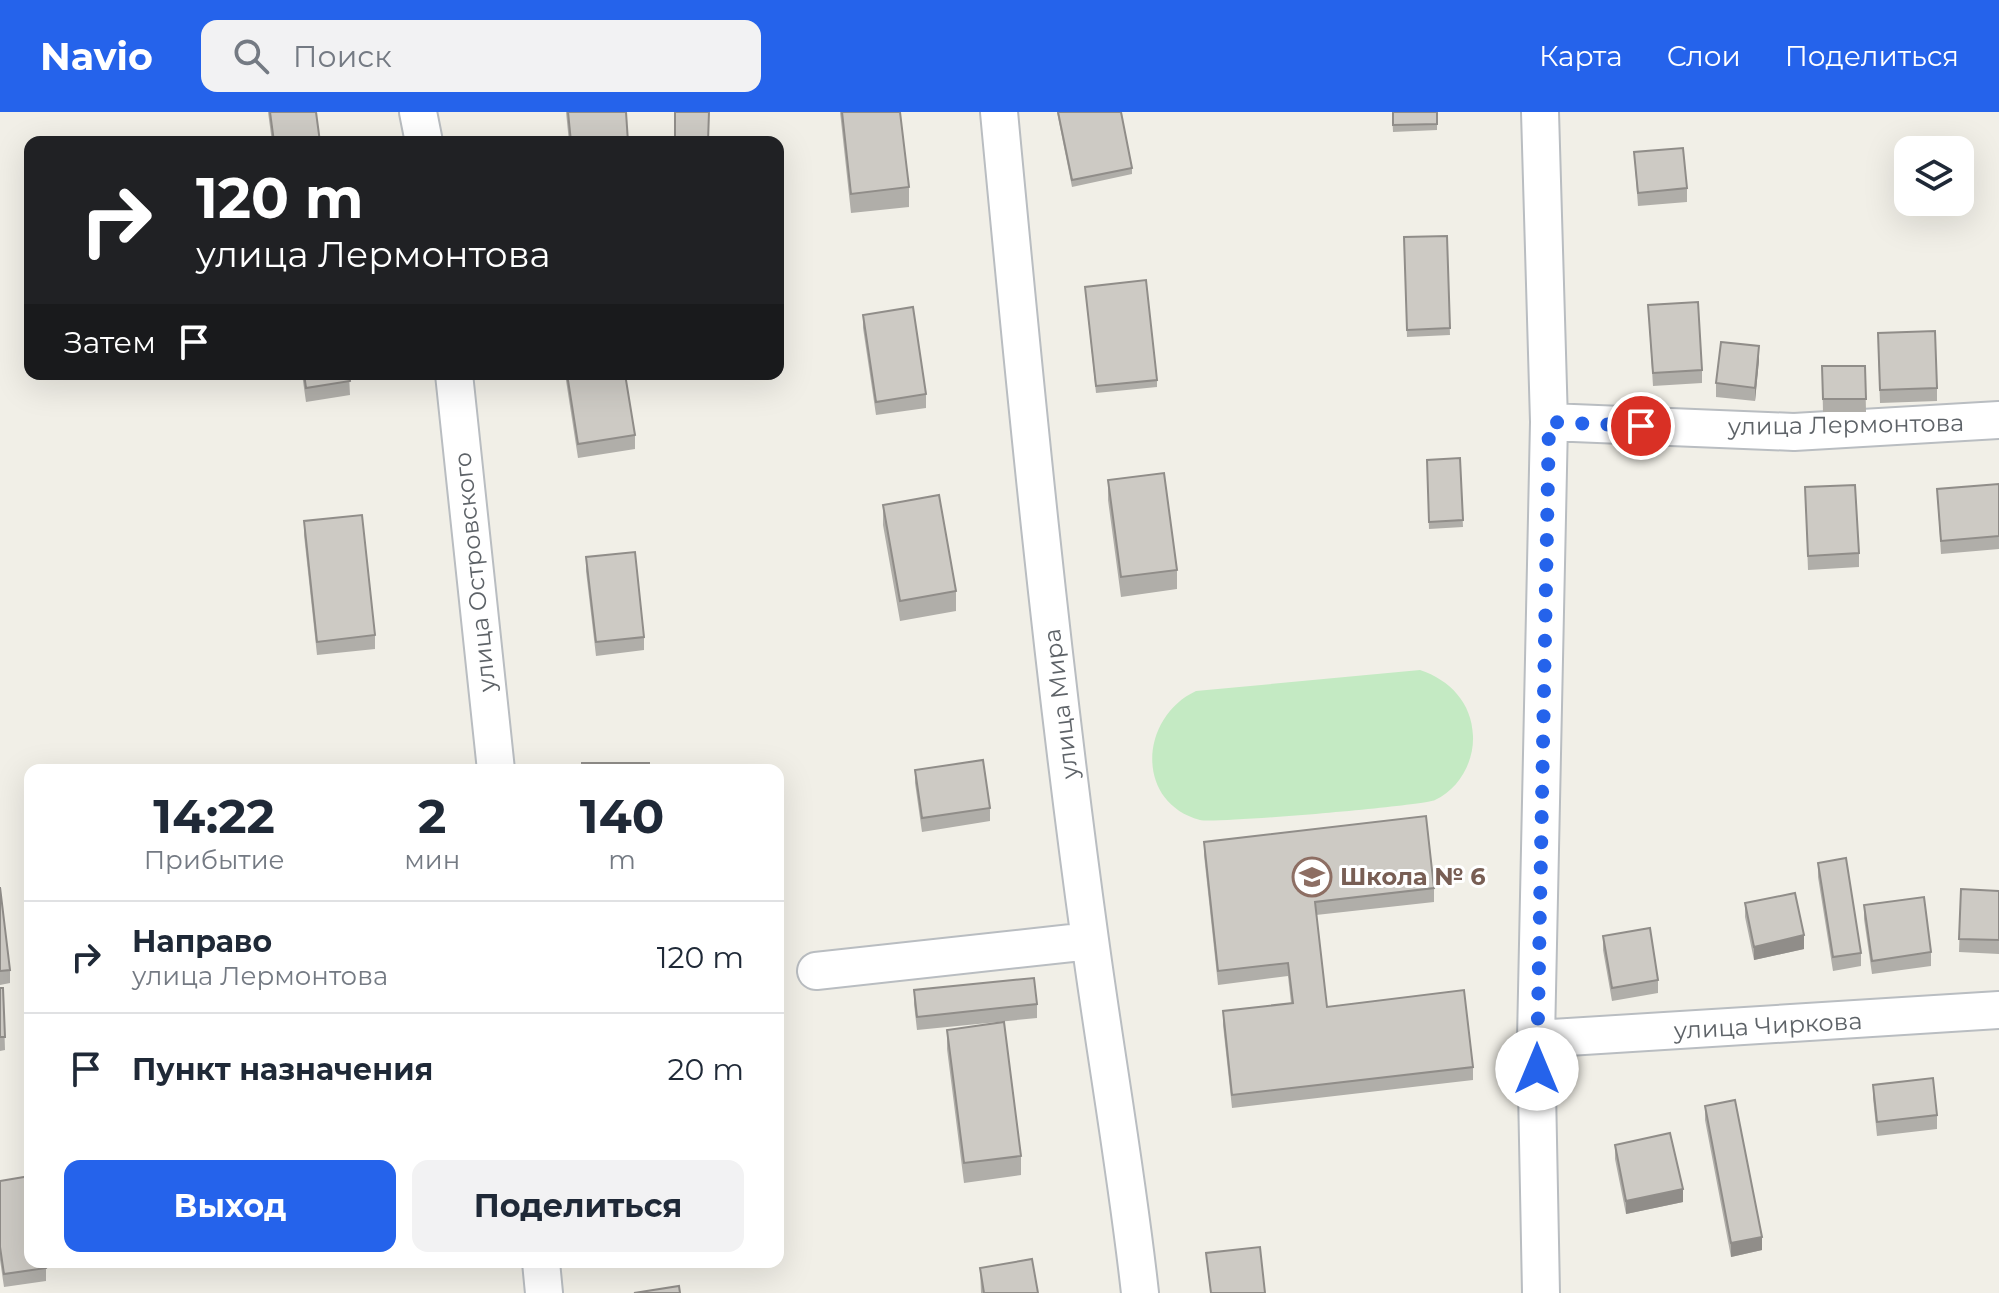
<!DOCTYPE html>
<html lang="ru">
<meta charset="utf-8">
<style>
:root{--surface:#fff;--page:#f2f2f3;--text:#1f2937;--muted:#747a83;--line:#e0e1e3;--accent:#2563eb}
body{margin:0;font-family:Montserrat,sans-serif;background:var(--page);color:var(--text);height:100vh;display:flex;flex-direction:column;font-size:30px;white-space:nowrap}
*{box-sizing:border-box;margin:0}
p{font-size:26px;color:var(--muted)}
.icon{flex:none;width:44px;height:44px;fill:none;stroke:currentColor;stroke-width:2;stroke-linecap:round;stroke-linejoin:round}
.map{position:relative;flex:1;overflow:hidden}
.sheet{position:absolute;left:24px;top:652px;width:760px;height:504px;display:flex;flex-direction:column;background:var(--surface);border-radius:16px;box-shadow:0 8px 32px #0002}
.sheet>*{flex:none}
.top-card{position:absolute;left:24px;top:24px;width:760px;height:244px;border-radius:16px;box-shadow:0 8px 32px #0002;background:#202124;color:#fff;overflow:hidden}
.fabs{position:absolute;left:1894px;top:24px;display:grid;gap:16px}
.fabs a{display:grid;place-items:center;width:80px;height:80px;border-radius:16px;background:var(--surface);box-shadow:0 8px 32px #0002;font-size:40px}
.pin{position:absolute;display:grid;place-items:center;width:68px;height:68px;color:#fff;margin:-34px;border:4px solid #fff;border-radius:50%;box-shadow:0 2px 8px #0007}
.me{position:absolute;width:88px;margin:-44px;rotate:0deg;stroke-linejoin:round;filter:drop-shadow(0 0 6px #0008)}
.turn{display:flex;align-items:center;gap:28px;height:168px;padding:0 40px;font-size:36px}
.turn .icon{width:104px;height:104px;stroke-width:2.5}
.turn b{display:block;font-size:56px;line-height:68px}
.then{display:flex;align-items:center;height:76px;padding:0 40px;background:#0003;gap:16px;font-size:30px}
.eta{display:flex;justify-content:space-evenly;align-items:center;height:136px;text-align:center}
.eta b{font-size:48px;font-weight:700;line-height:56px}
.primary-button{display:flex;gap:16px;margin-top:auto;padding:16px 40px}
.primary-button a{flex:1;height:92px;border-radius:16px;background:var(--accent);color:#fff;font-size:32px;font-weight:700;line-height:92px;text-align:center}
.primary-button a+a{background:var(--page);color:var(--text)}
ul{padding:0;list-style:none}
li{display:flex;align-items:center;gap:24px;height:112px;padding:0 40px;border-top:2px solid var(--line)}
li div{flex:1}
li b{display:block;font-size:30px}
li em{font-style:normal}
header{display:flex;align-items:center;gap:48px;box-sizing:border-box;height:112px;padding:0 40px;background:var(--accent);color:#fff}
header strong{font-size:38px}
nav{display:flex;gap:44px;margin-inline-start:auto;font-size:28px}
.search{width:560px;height:72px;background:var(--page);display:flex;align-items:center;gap:20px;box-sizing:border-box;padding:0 28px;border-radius:16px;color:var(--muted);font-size:30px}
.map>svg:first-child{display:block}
.green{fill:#c4eac3}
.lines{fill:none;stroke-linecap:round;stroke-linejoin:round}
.minor-casing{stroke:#b9bdc1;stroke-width:40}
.minor{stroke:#fff;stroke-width:36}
.wall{fill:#b0aea9}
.shaded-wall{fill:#908d89}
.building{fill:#cdcac4;stroke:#908d89;stroke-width:2}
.route{stroke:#2563eb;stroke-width:14;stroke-dasharray:0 25.2}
.labels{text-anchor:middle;stroke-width:6;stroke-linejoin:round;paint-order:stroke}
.street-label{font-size:24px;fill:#5e6368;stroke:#fff}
.education-label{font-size:24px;font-weight:bold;fill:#785e54;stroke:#fff;text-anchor:start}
</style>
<header>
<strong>Navio</strong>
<div class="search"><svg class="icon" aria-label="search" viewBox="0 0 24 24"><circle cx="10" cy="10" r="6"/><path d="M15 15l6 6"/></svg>Поиск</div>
<nav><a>Карта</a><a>Слои</a><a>Поделиться</a></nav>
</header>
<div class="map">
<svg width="1999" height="1181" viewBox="0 0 1999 1181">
<rect width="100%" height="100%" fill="#f1efe7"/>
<!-- green -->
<path class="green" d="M1420,558C1450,568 1472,591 1473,624C1474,650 1459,677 1435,688C1422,694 1213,712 1200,708C1134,690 1140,605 1196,579Z"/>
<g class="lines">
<defs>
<path id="minor" d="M418,0L424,30
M999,0C1025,277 1052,553 1090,828C1106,946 1127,1063 1140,1181
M1540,0L1549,310L1536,927L1541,1181
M454,262L496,658
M1549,310L1794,320L1999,308
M816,859L1090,829
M1536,927L1999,898
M541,1150L544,1181"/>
</defs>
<!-- minor casing -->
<use href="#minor" class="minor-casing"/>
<!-- minor -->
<use href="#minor" class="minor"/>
</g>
<!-- wall -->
<path class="wall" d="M268,0H316L320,30H272Z
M566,0H626L628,30H569Z
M840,0H900L909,75V95L851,101Z
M1057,0H1121L1132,56V62L1072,75Z
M1392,0H1437V18L1393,20Z
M1634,40L1687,76V90L1638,94Z
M1447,124L1450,223L1407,225L1404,125Z
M1085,175L1157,268V275L1096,281Z
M1648,193L1702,258V271L1653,274Z
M863,203L926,282V296L876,303L863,216Z
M1878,235L1937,276V289L1880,291Z
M1759,248L1755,289L1716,285V271Z
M1822,254H1865L1866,300H1823Z
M302,262H349L350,283L306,290Z
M565,262H625L635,323V337L578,346Z
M1460,346L1463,415L1429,417L1427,348Z
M1108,368L1177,458V477L1121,485L1108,388Z
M1999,372V437L1941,442L1937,377Z
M1805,375L1859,441V455L1808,458Z
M883,393L956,479V499L900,509L883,413Z
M304,409L375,523V537L317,543L304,423Z
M586,445L644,525V538L596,544L586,459Z
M915,658L990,696V709L922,720L915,671Z
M1204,730L1434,776V790L1316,803L1327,895L1473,955V968L1232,996L1223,913V899L1291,891L1288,864L1218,873L1204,743Z
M1818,751L1861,841V854L1833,859L1818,765Z
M0,775L10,858V871L0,873Z
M1961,777L1999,779V842L1959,840Z
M1745,791L1804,837L1754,848L1745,805Z
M1864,793L1931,840V854L1872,862L1864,807Z
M1603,824L1658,868V881L1612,889L1603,838Z
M0,876H3L5,938L0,939Z
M914,878L1037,892V906L917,918L914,892Z
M947,918L1021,1044V1063L964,1071L947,937Z
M1873,973L1937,1003V1017L1877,1024L1873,986Z
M1705,994L1762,1138L1731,1145L1705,1008Z
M1615,1033L1683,1090L1626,1102L1615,1047Z
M0,1069L46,1156V1169L4,1175L0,1148Z
M980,1156L1038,1181H981Z"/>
<!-- shaded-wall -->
<path class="shaded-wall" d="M1759,234V248L1755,289V276Z
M1804,823V837L1754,848V835Z
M1683,1077V1090L1626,1102V1089Z
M1762,1125V1138L1731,1145V1131Z"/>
<!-- building -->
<path class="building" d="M270,0H316L320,30H274Z
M568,0H626L628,30H571Z
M675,0H709L708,30H675Z
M842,0H900L909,75L851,82Z
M1058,0H1121L1132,56L1072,68Z
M1393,0H1437V12L1393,13Z
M1683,36L1687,76L1638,81L1634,40Z
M1447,124L1450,216L1407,218L1404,125Z
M1146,168L1157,268L1096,274L1085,175Z
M1698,190L1702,258L1653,261L1648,193Z
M913,195L926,282L876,290L863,203Z
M1935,219L1937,276L1880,278L1878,221Z
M1721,230L1759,234L1755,276L1716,271Z
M1822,254H1865L1866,287H1823Z
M304,262H349L350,269L306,276Z
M567,262H625L635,323L578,332Z
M1460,346L1463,408L1429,410L1427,348Z
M1164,361L1177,458L1121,465L1108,368Z
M1999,372V424L1941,429L1937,377Z
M1855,373L1859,441L1808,444L1805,375Z
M939,383L956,479L900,489L883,393Z
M362,403L375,523L317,530L304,409Z
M635,440L644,525L596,530L586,445Z
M983,648L990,696L922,706L915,658Z
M582,651H649V658H582Z
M1426,704L1434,776L1315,790L1327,895L1464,878L1473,955L1232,983L1223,899L1293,891L1288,851L1218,859L1204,730Z
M1846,746L1861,841L1833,845L1818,751Z
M0,775L10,858L0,859Z
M1961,777L1999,779V828L1959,827Z
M1795,781L1804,823L1754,835L1745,791Z
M1924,785L1931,840L1872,849L1864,793Z
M1650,816L1658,868L1612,876L1603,824Z
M1034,866L1037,892L917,905L914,878Z
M0,876H3L5,925H0Z
M1004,910L1021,1044L964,1051L947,918Z
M1933,966L1937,1003L1877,1010L1873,973Z
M1735,988L1762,1125L1731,1131L1705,994Z
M1670,1021L1683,1077L1626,1089L1615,1033Z
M30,1064V1150H45L46,1156L4,1162L0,1135V1069Z
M1260,1135L1265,1181H1211L1206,1141Z
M1032,1147L1038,1181H984L980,1156Z
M679,1174L680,1181H634Z"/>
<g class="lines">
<!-- route -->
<path class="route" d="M1537,957L1549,310L1641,314"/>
</g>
<!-- icons -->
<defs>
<symbol id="school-ring" viewBox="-11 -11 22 22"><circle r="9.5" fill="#fff" stroke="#8d6e63" stroke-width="1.5"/><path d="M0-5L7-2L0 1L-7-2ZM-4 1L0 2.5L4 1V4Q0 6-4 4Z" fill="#8d6e63"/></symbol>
</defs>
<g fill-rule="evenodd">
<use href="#school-ring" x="1290" y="743" width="44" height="44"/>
</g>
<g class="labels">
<!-- street labels -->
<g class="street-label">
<text transform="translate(1846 313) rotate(-1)" y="8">улица Лермонтова</text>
<text transform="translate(475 460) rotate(-96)" y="8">улица Островского</text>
<text transform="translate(1061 592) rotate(-97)" y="8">улица Мира</text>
<text transform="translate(1768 914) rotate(-3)" y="8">улица Чиркова</text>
</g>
<!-- education labels -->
<g class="education-label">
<text x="1340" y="773">Школа № 6</text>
</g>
</g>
</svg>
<div class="fabs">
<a><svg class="icon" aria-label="layers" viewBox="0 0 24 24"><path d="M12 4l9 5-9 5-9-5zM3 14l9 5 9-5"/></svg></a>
</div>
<div class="pin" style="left:1641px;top:314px;background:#d93025"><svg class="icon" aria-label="arrive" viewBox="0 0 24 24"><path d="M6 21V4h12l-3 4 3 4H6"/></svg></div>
<svg class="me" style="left:1537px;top:957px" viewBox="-20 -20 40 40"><circle r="19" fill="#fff"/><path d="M0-13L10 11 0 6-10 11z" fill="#2563eb"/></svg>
<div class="top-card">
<div class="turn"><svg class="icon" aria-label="right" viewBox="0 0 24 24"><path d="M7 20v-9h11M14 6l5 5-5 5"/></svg><div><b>120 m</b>улица Лермонтова</div></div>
<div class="then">Затем<svg class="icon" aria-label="arrive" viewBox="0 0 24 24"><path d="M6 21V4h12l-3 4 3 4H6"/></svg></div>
</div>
<section class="sheet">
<div class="eta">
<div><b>14:22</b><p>Прибытие</p></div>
<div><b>2</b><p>мин</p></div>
<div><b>140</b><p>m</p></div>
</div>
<ul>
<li><svg class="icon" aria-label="right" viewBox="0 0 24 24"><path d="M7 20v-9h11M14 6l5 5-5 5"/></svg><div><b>Направо</b><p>улица Лермонтова</p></div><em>120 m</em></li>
<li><svg class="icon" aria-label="arrive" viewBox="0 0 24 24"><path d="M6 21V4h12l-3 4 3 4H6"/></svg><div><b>Пункт назначения</b></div><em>20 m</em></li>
</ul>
<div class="primary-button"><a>Выход</a><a>Поделиться</a></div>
</section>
</div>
